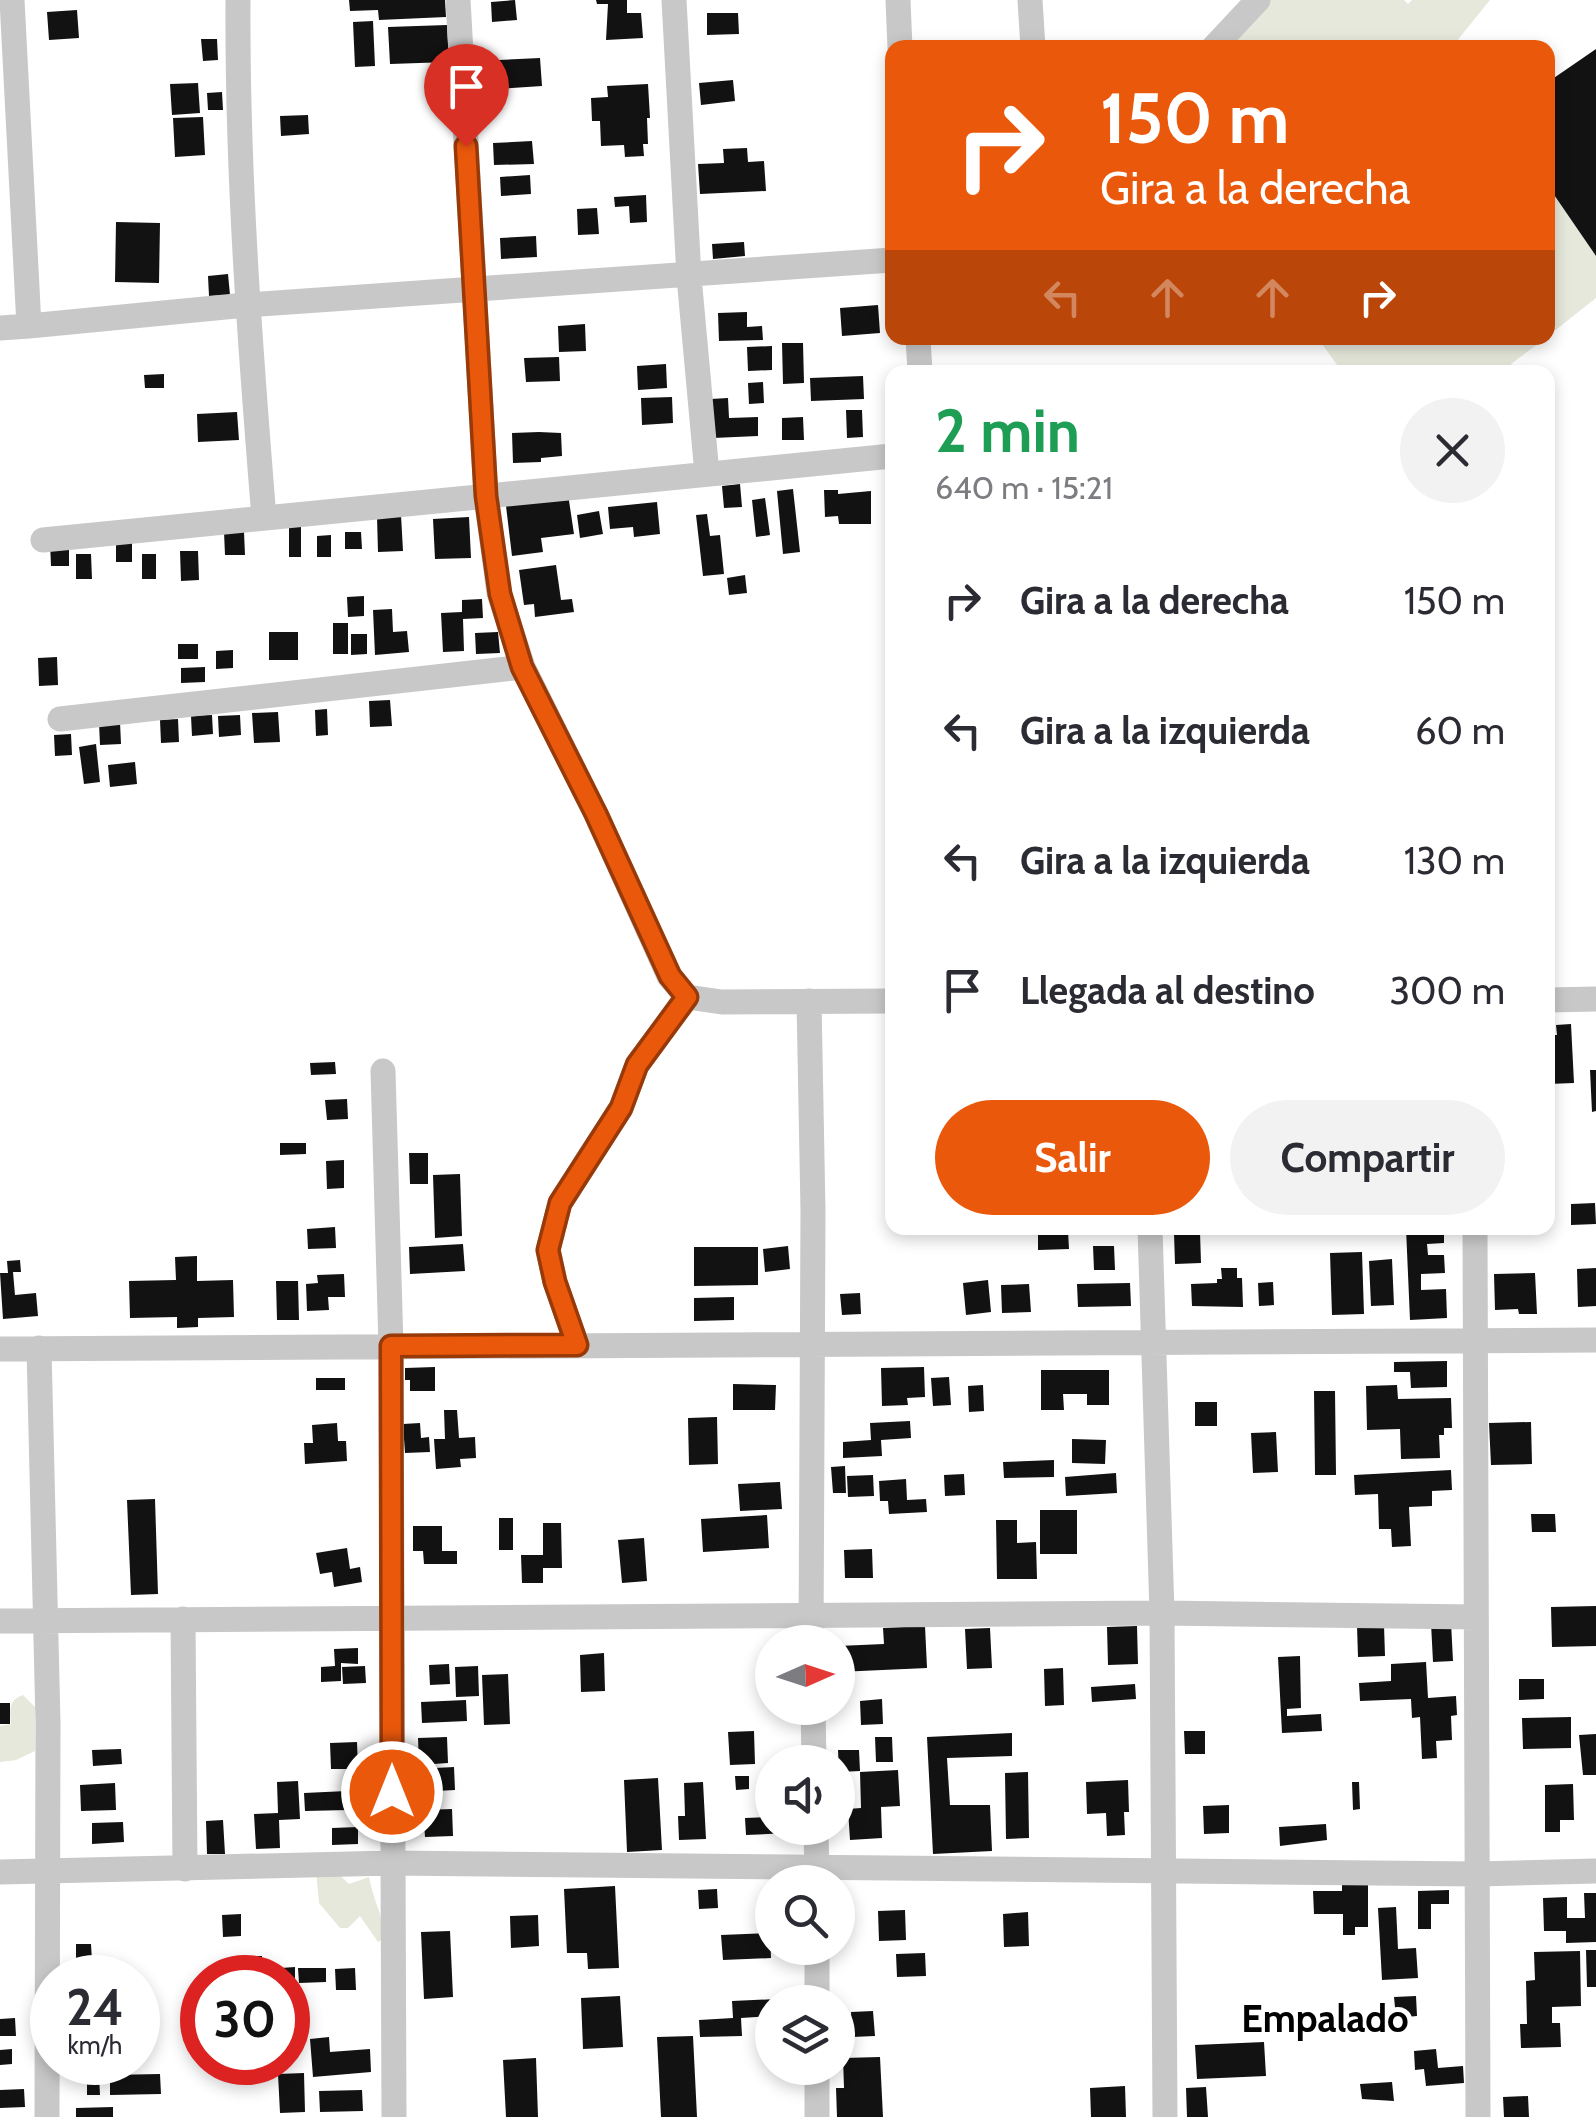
<!DOCTYPE html>
<html lang="es">
<meta charset="utf-8">
<style>
:root{--surface:#fff;--page:#f2f2f3;--text:#2b2b33;--muted:#7c7c81;--accent:#ea580c}
body{margin:0;font-family:Cabin,sans-serif;background:var(--page);color:var(--text);height:100vh;display:flex;flex-direction:column;font-size:38px;white-space:nowrap}
*{box-sizing:border-box;margin:0}
p{font-size:32px;color:var(--muted)}
.icon{flex:none;width:55px;height:55px;fill:none;stroke:currentColor;stroke-width:2;stroke-linecap:round;stroke-linejoin:round}
.map{position:relative;flex:1;overflow:hidden}
.panel{position:absolute;left:885px;top:365px;width:670px;height:870px;display:flex;flex-direction:column;background:var(--surface);border-radius:20px;box-shadow:0 5px 15px #0003}
.panel>*{flex:none}
.guide{position:absolute;left:885px;top:40px;width:670px;height:305px;border-radius:20px;box-shadow:0 5px 15px #0003;background:#ea580c;color:#fff;overflow:hidden}
.needle{width:65px;rotate:87deg}
.fabs{position:absolute;left:755px;top:1625px;display:grid;gap:20px}
.fabs a{display:grid;place-items:center;width:100px;height:100px;border-radius:50%;background:var(--surface);box-shadow:0 5px 15px #0003;font-size:50px}
.speed{position:absolute;left:30px;top:1955px;display:flex;gap:20px;font-size:50px;font-weight:700;text-align:center}
.speed>*{display:grid;place-content:center;width:130px;height:130px;border-radius:50%;background:var(--surface);box-shadow:0 5px 15px #0003;line-height:1}
.speed small{font-size:25px;font-weight:400}
.speed .limit{border:15px solid #d22;background:#fff;color:#111}
.pin{position:absolute;display:grid;place-items:center;width:85px;height:85px;color:#fff;margin:-102px -42px;border-radius:50% 50% 50% 0;rotate:-45deg;box-shadow:0 0 10px #0007}
.pin .icon{rotate:45deg}
.me{position:absolute;width:110px;margin:-55px;rotate:0deg;stroke-linejoin:round;filter:drop-shadow(0 0 8px #0008)}
.turn{display:flex;align-items:center;gap:35px;height:210px;padding:0 50px;font-size:45px}
.turn .icon{width:130px;height:130px;stroke-width:2.5}
.turn b{display:block;font-size:70px;line-height:85px}
.lanes{display:flex;align-items:center;height:95px;padding:0 50px;background:#0003;justify-content:center;gap:50px;direction:ltr}
.lanes .off{opacity:.35}
.round{display:grid;place-items:center;flex:none;width:105px;height:105px;border-radius:52px;background:var(--page)}
.headline{display:flex;align-items:center;justify-content:space-between;height:170px;padding:0 50px}
h1{font-size:60px;font-weight:700;line-height:75px;color:#1e9e55}
.primary-button{display:flex;gap:20px;margin-top:auto;padding:20px 50px}
.primary-button a{flex:1;height:115px;border-radius:60px;background:var(--accent);color:#fff;font-size:40px;font-weight:700;line-height:115px;text-align:center}
.primary-button a+a{background:var(--page);color:var(--text)}
ul{padding:0;list-style:none}
li{display:flex;align-items:center;gap:30px;height:130px;padding:0 50px}
li div{flex:1}
li b{display:block;font-size:38px}
li em{font-style:normal}
.map>svg:first-child{display:block}
.green{fill:#e5e8da}
.building{fill:#121212}
.lines{fill:none;stroke-linecap:round;stroke-linejoin:round}
.minor{stroke:#c8c8c8;stroke-width:25}
.route-casing{stroke:#983908;stroke-width:25}
.route{stroke:#ea580c;stroke-width:18}
.labels{text-anchor:middle;stroke-width:10;stroke-linejoin:round;paint-order:stroke}
.neighbourhood-label{font-size:38px;font-weight:bold;fill:#000;stroke:#fff}
</style>
<div class="map">
<svg width="1596" height="2117" viewBox="0 0 1596 2117">
<rect width="100%" height="100%" fill="#fff"/>
<!-- green -->
<path class="green" d="M1258,0H1404L1408,4L1412,0H1490L1452,47L1213,48Z
M1548,186L1596,256V298L1548,336Z
M1318,338H1546L1511,364L1516,372H1342Z
M23,1695L35,1707V1751L16,1760L0,1762V1726L11,1724C10,1711 8,1700 23,1695Z
M331,1867L349,1884L369,1877C373,1899 383,1916 385,1938L378,1942L360,1916L348,1928H340L319,1903L316,1871Z"/>
<!-- building -->
<path class="building" d="M349,0H445L446,17L379,20L378,10L350,11Z
M515,0L517,20L492,22L491,2Z
M596,0H627V13H641L643,38L606,40L608,4H597Z
M77,10L79,38L49,40L47,12Z
M707,13H738L739,34L707,35Z
M373,21L375,66L355,67L353,22Z
M447,25L449,62L390,64L388,27Z
M201,39H217L218,60L203,61Z
M1596,49V256L1548,186V82Z
M540,58L542,86L479,90L478,61Z
M733,80L735,101L701,105L699,83Z
M198,83L200,113L172,115L170,84Z
M648,84L650,118H647L648,144H643L644,156L625,157L624,145L601,146L600,121H592L591,98L608,97L607,86Z
M222,92L223,110H208L207,93Z
M308,115L309,134L281,136L280,116Z
M203,117L205,155L175,157L173,118Z
M532,141L534,164L494,165L493,143Z
M747,148L748,162L764,161L766,191L700,194L698,164L724,163L723,149Z
M530,175L531,194L501,196L500,177Z
M646,195L647,222L630,223L629,206L615,207L614,197Z
M597,208L599,234L578,235L577,209Z
M116,222L160,223L159,283L115,282Z
M536,236L537,257L501,259L500,238Z
M744,242L745,256L713,259L712,244Z
M228,274L230,295L209,296L208,276Z
M878,305L880,333L842,336L840,308Z
M747,312V327L762,326L763,340L719,341L718,313Z
M585,324L586,351L559,352L558,326Z
M782,343H803L804,383L783,384Z
M772,346V370L748,371L747,347Z
M559,357L560,381L526,382L524,358Z
M666,364L667,388L638,390L637,366Z
M164,374V388H145L144,375Z
M863,376L864,399L811,401L810,378Z
M763,382L764,403L749,404L748,383Z
M672,397L673,423L642,425L641,398Z
M728,398L729,418L758,417V436L713,438L711,399Z
M846,410H862L863,437L847,438Z
M237,412L239,440L198,442L197,414Z
M803,417L804,440H782V418Z
M539,432L561,433L562,456L541,458V462L513,463L512,433Z
M740,484L742,507L724,508L722,486Z
M793,489L800,552L783,554L777,491Z
M824,490H838V494L871,491V524H839L838,516L825,517Z
M568,494L574,534L541,538L543,552L512,556L506,506Z
M765,498L770,535L756,537L752,500Z
M657,502L660,534L634,537L633,527L610,529L608,507Z
M599,511L603,534L580,538L577,515Z
M707,514L710,536L720,535L724,574L703,576L696,515Z
M401,515L403,551L378,552L377,517Z
M469,517L471,558L435,559L433,519Z
M289,526H301V557H289Z
M224,532H244L245,555H225Z
M345,532H361L362,549H345Z
M132,534V562H116V535Z
M331,535V557H317V536Z
M50,542H69V566H51Z
M180,551H198L199,580L181,581Z
M76,554H91L92,579H76Z
M142,554H156V579H142Z
M556,565L561,600L572,599L574,612L535,617L534,604L524,605L519,570Z
M745,575L747,593L729,595L727,578Z
M364,596V616L348,617L347,597Z
M482,599L483,618L463,619L464,651L443,652L441,613L462,612V600Z
M392,609L393,632L407,631L409,652L375,655L373,610Z
M333,623H348V654H333Z
M269,632H298V660H269Z
M498,632L500,653L476,654L475,633Z
M351,634H367V654L351,655Z
M178,644H198V659H178Z
M233,650V668L216,669V651Z
M57,657L58,685L39,686L38,658Z
M205,667V682L181,683V668Z
M390,700L392,726L370,727L369,701Z
M327,709L328,735L316,736L315,710Z
M278,712L280,742L254,743L252,713Z
M212,715L213,734L192,736L191,716Z
M240,715L241,735L219,737L218,716Z
M178,719L179,742L161,743L160,720Z
M120,722L121,744L100,745L99,723Z
M71,734L72,755L55,756L54,735Z
M96,744L100,782L84,784L79,747Z
M135,762L137,784L110,787L108,765Z
M1571,1024L1574,1083L1548,1084V1035H1557L1556,1025Z
M335,1062L336,1074L311,1075L310,1063Z
M1590,1070H1596V1111L1592,1112Z
M347,1099L348,1119L327,1120L325,1100Z
M280,1143H306V1154L280,1155Z
M409,1153H428V1184H410Z
M344,1160V1188L327,1189L326,1161Z
M460,1174L462,1236L435,1238L433,1175Z
M1595,1203L1596,1224L1571,1225V1204Z
M335,1227L336,1248L308,1249L307,1229Z
M1038,1228L1068,1231L1069,1249L1038,1250Z
M1406,1228H1444V1243L1427,1244L1428,1255H1444L1445,1273L1421,1274V1290L1446,1289L1447,1318L1410,1320Z
M1200,1232L1201,1263L1175,1264L1174,1233Z
M463,1244L465,1271L410,1274L409,1247Z
M788,1246L790,1269L765,1272L763,1249Z
M1093,1246H1114L1115,1270H1094Z
M694,1247H758V1285L694,1286Z
M1362,1252L1364,1314L1332,1315L1330,1253Z
M197,1256V1281L233,1280L234,1317L198,1318V1327L177,1328V1317L130,1318L129,1281L176,1280L175,1257Z
M1392,1259L1394,1305L1371,1306L1369,1261Z
M20,1260L21,1272H13L15,1295L36,1293L38,1316L3,1319L0,1273H8L7,1261Z
M1221,1268H1237V1278H1242L1243,1307L1192,1306L1191,1284L1217,1283V1279H1222Z
M1596,1268V1306L1578,1307L1577,1269Z
M1535,1273L1537,1314H1519L1518,1309L1495,1310L1494,1274Z
M344,1274L345,1297H328L329,1310L307,1311L306,1284L318,1283L317,1275Z
M988,1280L991,1312L966,1315L963,1283Z
M276,1281H298L299,1320H277Z
M1273,1282L1274,1305L1259,1306L1258,1283Z
M1130,1283L1131,1306L1078,1307L1077,1284Z
M1029,1284L1031,1312L1002,1313L1001,1285Z
M860,1293L861,1314L842,1315L840,1294Z
M734,1297V1320L694,1321V1298Z
M1447,1361V1387L1411,1388L1410,1372H1394V1362Z
M435,1367V1391H410V1380H405V1368Z
M924,1367L925,1397L907,1398L908,1405L882,1406L881,1368Z
M1041,1370H1109V1405H1087V1394H1063L1064,1410H1041Z
M949,1377L951,1405L933,1406L931,1378Z
M316,1378H345V1390H316Z
M733,1384L776,1385L775,1410H733Z
M983,1385L984,1411L969,1412L968,1386Z
M1397,1385L1398,1399L1451,1398L1452,1428H1444V1435H1439L1440,1458L1401,1459L1400,1429L1367,1430L1366,1386Z
M1314,1391H1335L1336,1475H1315Z
M1195,1402H1217V1426H1195Z
M444,1410H457L459,1438L475,1437L476,1458L460,1459L461,1467L436,1469L434,1439H445Z
M717,1417L718,1464L689,1465L688,1418Z
M910,1421L911,1438L881,1440L882,1456L843,1458V1442L871,1440L870,1423Z
M1531,1422L1532,1464L1491,1465L1489,1423Z
M337,1423L338,1441H346L347,1461L305,1464L304,1443H313L312,1425Z
M420,1423L421,1438L429,1437L430,1452L405,1453L403,1424Z
M1276,1432L1278,1472L1253,1473L1251,1433Z
M1072,1439L1106,1440L1105,1464L1072,1463Z
M1054,1460V1477L1004,1478L1003,1462Z
M845,1466L846,1493H833L831,1467Z
M1451,1470L1452,1490L1432,1491V1506L1409,1507L1411,1546L1392,1547L1391,1529H1379L1378,1494L1355,1495L1354,1475Z
M1116,1473L1117,1493L1066,1496L1065,1477Z
M964,1474L965,1495L945,1496L944,1475Z
M873,1475L874,1496L848,1497L847,1476Z
M906,1479L907,1500L926,1499L927,1512L889,1514L888,1501H880L879,1481Z
M780,1482L782,1509L740,1511L738,1484Z
M155,1499L158,1594L131,1595L127,1500Z
M1040,1510H1077V1554H1040Z
M1531,1514H1555L1556,1532H1532Z
M767,1515L769,1548L703,1552L701,1519Z
M499,1518H513V1550H499Z
M996,1520H1017V1543L1036,1542L1037,1579H997Z
M543,1523H561L562,1568H543V1583H522L521,1555H543Z
M413,1526H442V1551H457V1564H424L423,1551H413Z
M644,1538L647,1581L622,1583L618,1540Z
M347,1548L350,1569L360,1567L362,1582L334,1587L332,1572L320,1574L316,1553Z
M872,1549L873,1578H845L844,1550Z
M1596,1606V1646L1552,1647L1551,1607Z
M1451,1622L1453,1661L1433,1662L1431,1623Z
M1384,1625L1385,1656L1358,1657L1357,1626Z
M925,1626L927,1668L838,1672V1646L884,1644L883,1628Z
M1137,1626L1138,1664L1108,1665L1107,1627Z
M990,1628L992,1668L967,1669L965,1629Z
M358,1648V1664L341,1663V1681L321,1682V1667L335,1666L334,1649Z
M604,1653L605,1691L581,1692L580,1655Z
M1300,1656L1301,1708L1287,1709V1716L1321,1714L1322,1731L1282,1733L1278,1657Z
M1426,1662L1428,1698L1456,1696L1457,1715L1451,1716L1452,1740L1436,1741L1437,1758L1422,1759L1420,1717L1412,1718L1411,1699L1360,1701L1359,1683L1391,1681V1664Z
M449,1664L450,1684L430,1685L429,1665Z
M365,1666L366,1683L343,1684L342,1667Z
M478,1666L479,1696L456,1697L455,1667Z
M1063,1668L1064,1705L1045,1706L1044,1669Z
M508,1674L510,1724L484,1725L482,1675Z
M1519,1679H1544V1699L1519,1700Z
M1135,1684L1136,1699L1092,1702L1091,1687Z
M882,1699L883,1724L861,1725L860,1701Z
M466,1700L467,1721L422,1723L421,1702Z
M0,1703H10V1724H0Z
M1571,1717V1748L1523,1749L1522,1718Z
M754,1731L755,1764L730,1765L728,1732Z
M1184,1731H1205V1754H1185Z
M1012,1733V1756L947,1758L950,1805H990L992,1851L933,1854L927,1737Z
M1596,1734V1775H1583L1579,1735Z
M447,1737L448,1763L419,1765L418,1738Z
M875,1737H892L893,1762H876Z
M357,1742L358,1769H331L330,1743Z
M121,1749L122,1764L93,1766L92,1750Z
M838,1750H859L860,1771L839,1772Z
M454,1767L455,1790L418,1792L417,1769Z
M898,1770L900,1806L881,1807L882,1838L850,1840L848,1809L861,1808L860,1772Z
M1028,1772L1029,1838L1006,1839L1005,1773Z
M762,1774H772V1799H763Z
M735,1776H749V1789L736,1790Z
M658,1778L662,1850L627,1852L624,1780Z
M1128,1780L1129,1812H1124L1125,1835L1107,1836L1106,1813L1087,1814L1086,1782Z
M298,1781L300,1819L279,1820L280,1848L256,1849L254,1814L278,1813L277,1782Z
M703,1782L706,1839L679,1840L678,1816H685L684,1783Z
M1352,1782H1359L1360,1809L1353,1810Z
M115,1783L116,1810L81,1811L80,1785Z
M1573,1784L1574,1820H1560V1832H1545V1785Z
M347,1791L348,1810L305,1811L304,1793Z
M1229,1805V1833L1204,1834L1203,1806Z
M452,1809L453,1836L425,1837L423,1810Z
M772,1817V1828H789V1833L746,1835L745,1818Z
M223,1820L225,1854H207L206,1821Z
M123,1822L124,1842L92,1844V1823Z
M1326,1824L1327,1840L1280,1846L1279,1827Z
M358,1827V1844L332,1845V1828Z
M1342,1884H1368V1927H1355V1935H1343V1914H1314L1313,1891H1342Z
M615,1886L619,1968L588,1969L587,1953H567L564,1889Z
M717,1889L718,1908L699,1909L698,1890Z
M1449,1890V1904H1431V1929H1418V1891Z
M1584,1893H1596V1942L1566,1943V1931H1544L1543,1898L1567,1897V1918H1585Z
M1396,1907L1398,1949L1416,1948L1418,1978L1382,1980L1378,1908Z
M905,1910L906,1940L879,1941L878,1911Z
M1028,1912L1029,1946L1004,1947L1003,1914Z
M241,1914V1936L223,1937L222,1915Z
M538,1915L539,1946L511,1948L510,1916Z
M450,1931L453,1997L424,1999L421,1932Z
M770,1933L771,1958L723,1960L721,1935Z
M76,1944H91L92,1961L76,1962Z
M1586,1950H1596V1987H1587Z
M1580,1951L1581,2006L1552,2007V2023H1560L1561,2047L1521,2048L1520,2024H1527L1526,1981L1535,1980L1534,1952Z
M925,1953L926,1976L897,1977L896,1954Z
M249,1956H262V1969H249Z
M263,1964H278V1978H264Z
M295,1967V1986H288V1978H281V1968Z
M298,1968H326V1982L299,1983Z
M355,1968L356,1990H336L335,1969Z
M620,1996L623,2047L583,2049L581,1998Z
M1416,1996L1417,2016L1396,2018L1394,1997Z
M776,1999L772,2016L741,2018L742,2036L700,2037L699,2020L733,2018L732,2001Z
M873,2011L875,2036L852,2037L851,2012Z
M15,2018L16,2036H0V2019Z
M693,2036L697,2117H661L657,2037Z
M329,2037L330,2052L370,2049L371,2072L313,2077L310,2039Z
M1264,2042L1266,2076L1197,2079L1195,2045Z
M12,2049V2064L0,2065V2050Z
M1436,2049L1438,2068L1463,2066L1464,2083L1426,2086L1424,2069L1415,2070L1414,2051Z
M880,2057L883,2117H837L836,2088H844L843,2058Z
M536,2058L538,2117H506L503,2060Z
M79,2062H132V2071L79,2073Z
M304,2073L305,2112L280,2113L278,2074Z
M160,2074L161,2094L110,2095V2075Z
M87,2075H99L100,2095H87Z
M1392,2082L1394,2101L1362,2099L1360,2084Z
M1125,2086L1126,2117H1091L1090,2088Z
M1206,2087L1208,2117H1187L1186,2088Z
M24,2089L25,2107L0,2108V2090Z
M362,2090L363,2111L320,2112L319,2091Z
M1528,2096L1529,2117H1504L1503,2097Z
M113,2107V2117H76V2108Z"/>
<g class="lines">
<!-- minor -->
<path class="minor" d="M12,0L29,326L246,305L892,260
M238,0C237,174 250,345 264,518
M458,0L486,496L499,593L523,667L596,814L669,976L687,997L637,1065L621,1108L560,1203L548,1250L555,1282L577,1345
M674,0L689,277L707,474
M898,0L900,48
M1030,0L1033,48
M1213,48L1258,0
M0,328L29,326
M918,338L920,372
M43,540L892,456
M60,719L523,667
M687,997L722,1002L892,1001
M1548,1000L1596,999
M809,1001L813,1211L811,1642
M383,1071L391,1346L394,2117
M1150,1228L1162,1613L1165,2117
M1475,1228L1478,2117
M39,1348L48,1723L47,2117
M0,1349L1596,1340
M183,1619L185,1869
M0,1621L1162,1613L1476,1617
M813,1708L814,1762
M816,1828L817,1882
M0,1872L392,1863L1478,1874L1596,1871
M817,2002V1948
M817,2117V2068"/>
</g>
<g class="lines">
<defs>
<path id="route" d="M392,1792L391,1346L577,1345L555,1282L548,1250L560,1203L621,1108L637,1065L687,997L670,976L596,814L522,667L500,594L486,496L466,146"/>
</defs>
<!-- route casing -->
<use href="#route" class="route-casing"/>
<!-- route -->
<use href="#route" class="route"/>
</g>
<g class="labels">
<!-- neighbourhood labels -->
<g class="neighbourhood-label">
<text x="1325" y="2032">Empalado</text>
</g>
</g>
</svg>
<div class="fabs">
<a><svg class="needle" viewBox="-14 -14 28 28"><path d="M0-13l5 13h-10z" fill="#e53935"/><path d="M0 13l5-13h-10z" fill="#7c7c81"/></svg></a>
<a><svg class="icon" aria-label="sound" viewBox="0 0 24 24"><path d="M4 9h4l5-4v14l-5-4H4zM17 9q2 3 0 6"/></svg></a>
<a><svg class="icon" aria-label="search" viewBox="0 0 24 24"><circle cx="10" cy="10" r="6"/><path d="M15 15l6 6"/></svg></a>
<a><svg class="icon" aria-label="layers" viewBox="0 0 24 24"><path d="M12 4l9 5-9 5-9-5zM3 14l9 5 9-5"/></svg></a>
</div>
<div class="speed"><div>24<small>km/h</small></div><div class="limit">30</div></div>
<div class="pin" style="left:466px;top:146px;background:#d93025"><svg class="icon" aria-label="arrive" viewBox="0 0 24 24"><path d="M6 21V4h12l-3 4 3 4H6"/></svg></div>
<svg class="me" style="left:392px;top:1792px" viewBox="-20 -20 40 40"><circle r="17" fill="#ea580c" stroke="#fff" stroke-width="3"/><path d="M0-11L8 9 0 5-8 9z" fill="#fff"/></svg>
<div class="guide">
<div class="turn"><svg class="icon" aria-label="right" viewBox="0 0 24 24"><path d="M7 20v-9h11M14 6l5 5-5 5"/></svg><div><b>150 m</b>Gira a la derecha</div></div>
<div class="lanes"><svg class="icon off" aria-label="left" viewBox="0 0 24 24"><path d="M17 20v-9H6M10 6l-5 5 5 5"/></svg><svg class="icon off" aria-label="ahead" viewBox="0 0 24 24"><path d="M12 20V5M6 11l6-6 6 6"/></svg><svg class="icon off" aria-label="ahead" viewBox="0 0 24 24"><path d="M12 20V5M6 11l6-6 6 6"/></svg><svg class="icon" aria-label="right" viewBox="0 0 24 24"><path d="M7 20v-9h11M14 6l5 5-5 5"/></svg></div>
</div>
<section class="panel">
<div class="headline"><div><h1>2 min</h1><p>640 m · 15:21</p></div><a class="round"><svg class="icon" aria-label="close" viewBox="0 0 24 24"><path d="M6 6l12 12M18 6L6 18"/></svg></a></div>
<ul>
<li><svg class="icon" aria-label="right" viewBox="0 0 24 24"><path d="M7 20v-9h11M14 6l5 5-5 5"/></svg><div><b>Gira a la derecha</b></div><em>150 m</em></li>
<li><svg class="icon" aria-label="left" viewBox="0 0 24 24"><path d="M17 20v-9H6M10 6l-5 5 5 5"/></svg><div><b>Gira a la izquierda</b></div><em>60 m</em></li>
<li><svg class="icon" aria-label="left" viewBox="0 0 24 24"><path d="M17 20v-9H6M10 6l-5 5 5 5"/></svg><div><b>Gira a la izquierda</b></div><em>130 m</em></li>
<li><svg class="icon" aria-label="arrive" viewBox="0 0 24 24"><path d="M6 21V4h12l-3 4 3 4H6"/></svg><div><b>Llegada al destino</b></div><em>300 m</em></li>
</ul>
<div class="primary-button"><a>Salir</a><a>Compartir</a></div>
</section>
</div>
